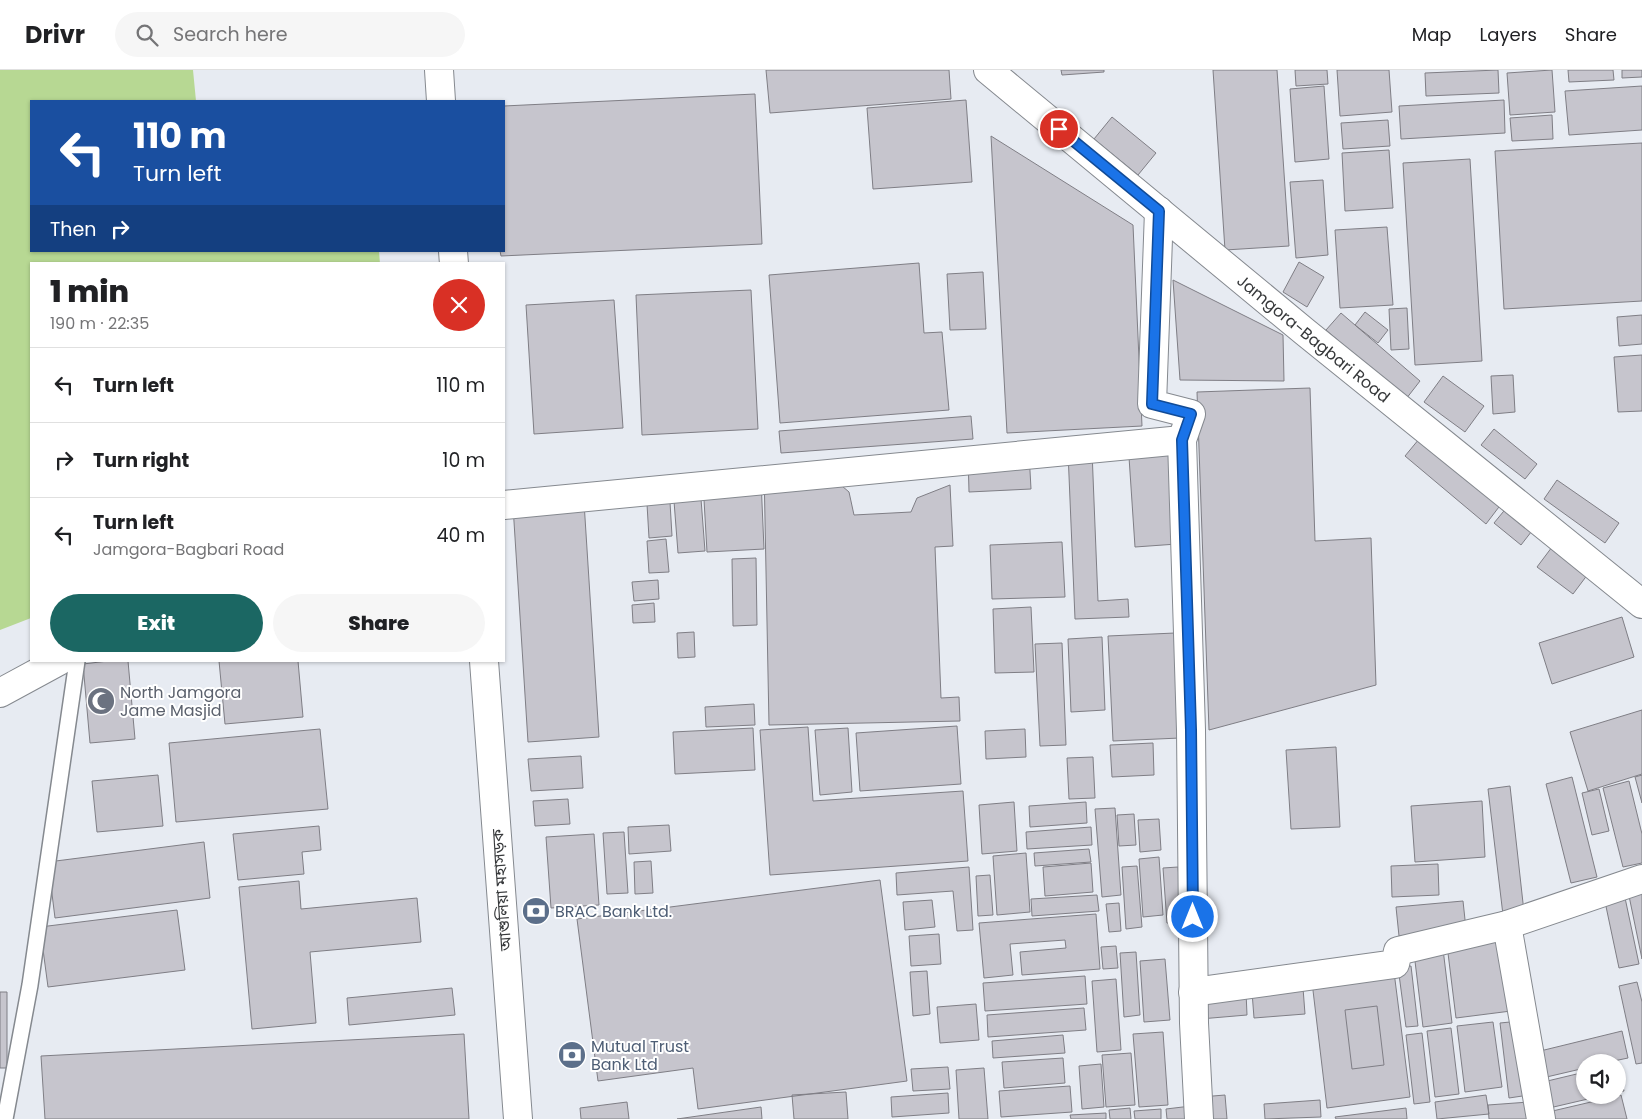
<!DOCTYPE html>
<meta charset="utf-8">
<style>
:root{--surface:#fff;--page:#f6f6f6;--text:#202124;--muted:#757577;--line:#e0e0e0;--accent:#1b6763}
body{margin:0;font-family:Poppins,"Noto Sans Bengali",sans-serif;background:var(--page);color:var(--text);height:100vh;display:flex;flex-direction:column;font-size:19px;white-space:nowrap}
*{box-sizing:border-box;margin:0}
p{font-size:16px;color:var(--muted)}
.icon{flex:none;width:28px;height:28px;fill:none;stroke:currentColor;stroke-width:2;stroke-linecap:round;stroke-linejoin:round}
.map{position:relative;flex:1;overflow:hidden}
.sheet{position:absolute;left:30px;top:192px;width:475px;height:400px;display:flex;flex-direction:column;background:var(--surface);border-radius:0px;box-shadow:0 1px 4px #0004}
.sheet>*{flex:none}
.guide{position:absolute;left:30px;top:30px;width:475px;height:152px;border-radius:0px;box-shadow:0 1px 4px #0004;background:#1a4fa0;color:#fff;overflow:hidden}
.buttons{position:absolute;left:1576px;top:984px;display:grid;gap:10px}
.buttons a{display:grid;place-items:center;width:50px;height:50px;border-radius:50%;background:var(--surface);box-shadow:0 1px 4px #0004;font-size:25px}
.pin{position:absolute;display:grid;place-items:center;width:42px;height:42px;color:#fff;margin:-21px;border:2px solid #fff;border-radius:50%;box-shadow:0 1px 5px #0007}
.me{position:absolute;width:55px;margin:-28px;rotate:0deg;stroke-linejoin:round;filter:drop-shadow(0 0 4px #0008)}
.turn{display:flex;align-items:center;gap:18px;height:105px;padding:0 20px;font-size:22px}
.turn .icon{width:65px;height:65px;stroke-width:2.5}
.turn b{display:block;font-size:35px;line-height:42px}
.then{display:flex;align-items:center;height:48px;padding:0 20px;background:#0003;gap:10px;font-size:19px}
.round{display:grid;place-items:center;flex:none;width:52px;height:52px;border-radius:26px;background:var(--page)}
.head{display:flex;align-items:center;justify-content:space-between;height:85px;padding:0 20px}
h1{font-size:30px;font-weight:800;line-height:38px}
.primary-button{display:flex;gap:10px;margin-top:auto;padding:10px 20px}
.primary-button a{flex:1;height:58px;border-radius:30px;background:var(--accent);color:#fff;font-size:20px;font-weight:800;line-height:58px;text-align:center}
.primary-button a+a{background:var(--page);color:var(--text)}
ul{padding:0;list-style:none}
li{display:flex;align-items:center;gap:15px;height:75px;padding:0 20px;border-top:1px solid var(--line)}
li div{flex:1}
li b{display:block;font-size:19px}
li em{font-style:normal}
header{display:flex;align-items:center;gap:30px;box-sizing:border-box;height:70px;padding:0 25px;background:var(--surface);border-bottom:1px solid var(--line)}
header strong{font-size:24px}
nav{display:flex;gap:28px;margin-inline-start:auto;font-size:18px}
.search{width:350px;height:45px;background:var(--page);display:flex;align-items:center;gap:12px;box-sizing:border-box;padding:0 18px;border-radius:28px;color:var(--muted);font-size:19px}
.map>svg:first-child{display:block}
.green{fill:#b7d893}
.building{fill:#c6c5cd;stroke:#7f7e85}
.lines{fill:none;stroke-linecap:round;stroke-linejoin:round}
.lane-casing{stroke:#85898f;stroke-width:18}
.street-casing{stroke:#85898f;stroke-width:30}
.highway-casing{stroke:#85898f;stroke-width:30}
.lane{stroke:#fff;stroke-width:15}
.street{stroke:#fff;stroke-width:28}
.highway{stroke:#fff;stroke-width:28}
.route-casing{stroke:#114b97;stroke-width:12}
.route{stroke:#1a73e8;stroke-width:9}
.labels{text-anchor:middle;stroke-width:4;stroke-linejoin:round;paint-order:stroke}
.street-label{font-size:16px;fill:#37393b;stroke:#fff}
.worship-label{font-size:16px;fill:#5b616d;stroke:#fff;text-anchor:start}
.service-label{font-size:16px;fill:#4e5e75;stroke:#fff;text-anchor:start}
</style>
<header>
<strong>Drivr</strong>
<div class="search"><svg class="icon" aria-label="search" viewBox="0 0 24 24"><circle cx="10" cy="10" r="6"/><path d="M15 15l6 6"/></svg>Search here</div>
<nav><a>Map</a><a>Layers</a><a>Share</a></nav>
</header>
<div class="map">
<svg width="1642" height="1049" viewBox="0 0 1642 1049">
<rect width="100%" height="100%" fill="#e7ebf2"/>
<!-- green -->
<path class="green" d="M0,0H193L196,31H31V181H379L380,194H31V548L0,560Z"/>
<!-- building -->
<path class="building" d="M766,0H949L951,29L770,43Z
M1061,0H1104V2L1062,5Z
M1213,0H1277L1289,176L1225,180Z
M1295,0H1327L1328,14L1296,16Z
M1337,0H1389L1392,42L1340,46Z
M1498,0L1499,23L1426,26L1425,3Z
M1552,0L1555,42L1510,45L1507,3Z
M1568,0H1613L1614,10L1569,12Z
M1622,0H1642V7L1622,8Z
M1324,16L1329,89L1295,92L1290,19Z
M1642,16V60L1569,65L1565,21Z
M755,24L762,174L501,186L500,181H504V36Z
M966,30L972,112L873,119L867,38Z
M1504,30L1505,63L1401,69L1399,36Z
M1552,45L1553,69L1512,71L1510,48Z
M1112,47L1156,83L1138,105L1094,69Z
M1388,50L1390,76L1343,79L1341,53Z
M991,66L1133,155L1142,356L1007,363Z
M1642,73V231L1504,239L1495,81Z
M1389,80L1393,138L1345,141L1342,83Z
M1470,89L1482,291L1415,295L1403,93Z
M1323,110L1328,185L1296,188L1290,112Z
M1387,157L1393,235L1340,238L1335,160Z
M1299,192L1324,207L1307,237L1283,222Z
M919,193L924,263L942,262L949,340L780,353L769,205Z
M983,202L986,259L950,260L947,204Z
M1173,210L1283,265L1284,311L1180,310Z
M751,220L758,359L642,365L636,225Z
M614,230L623,358L534,364L526,235Z
M1407,238L1409,279L1391,280L1389,239Z
M1365,242L1388,260L1378,273L1355,255Z
M1341,243L1420,311L1406,329L1326,260Z
M1642,245V274L1619,276L1617,247Z
M1642,285V341L1618,342L1614,287Z
M1513,305L1515,342L1493,344L1491,306Z
M1443,306L1484,336L1465,362L1424,332Z
M1310,318L1315,471L1371,468L1376,615L1209,660L1197,322Z
M971,346L973,369L781,383L779,361Z
M1494,359L1537,394L1525,409L1481,375Z
M1424,363L1505,429L1486,454L1405,386Z
M1092,381L1098,531L1128,529L1129,547L1075,549L1068,382Z
M1029,383L1031,419L969,422L968,385Z
M1171,384L1177,474L1135,477L1129,387Z
M764,398L835,410L849,422L854,445L911,442L917,428L950,415L953,476L935,477L941,628L959,627L960,651L769,655Z
M761,410L764,479L707,482L703,412Z
M1557,410L1619,453L1605,473L1544,429Z
M669,415L672,466L649,468L646,417Z
M700,416L705,481L678,483L673,418Z
M584,432L599,667L528,672L513,436Z
M1508,436L1535,457L1521,475L1494,453Z
M666,469L669,502L649,503L647,471Z
M1062,472L1065,527L992,529L990,475Z
M1555,473L1591,500L1573,524L1537,497Z
M756,488L757,555L733,556L732,489Z
M658,510L659,529L634,531L632,512Z
M654,533L655,552L633,553L632,535Z
M1031,537L1034,602L995,603L993,539Z
M1622,547L1634,587L1552,614L1539,573Z
M694,562L695,587L678,588L677,563Z
M1175,563L1180,668L1113,671L1108,566Z
M1102,567L1105,640L1071,642L1068,569Z
M1062,573L1066,675L1040,676L1035,574Z
M108,591H128L135,669L90,673L83,594Z
M219,591H298L303,647L225,654Z
M754,634L755,655L706,657L705,637Z
M1642,640V704L1588,721L1570,662Z
M957,656L961,714L860,721L856,663Z
M808,657L813,731L963,721L968,791L770,805L760,660Z
M753,658L755,700L675,704L673,662Z
M848,658L852,722L820,725L815,660Z
M320,659L328,739L176,752L169,673Z
M1025,659L1026,687L986,689L985,661Z
M1153,673L1154,705L1112,707L1110,675Z
M1336,677L1340,757L1291,759L1286,680Z
M581,686L583,718L531,721L528,689Z
M1093,687L1095,728L1069,729L1067,688Z
M158,705L163,756L97,762L92,711Z
M1642,705V733L1635,707Z
M1572,707L1597,807L1571,813L1546,714Z
M1629,711L1642,764V793L1623,797L1603,718Z
M1510,716L1524,842L1503,845L1488,719Z
M1599,719L1609,761L1592,765L1582,723Z
M568,729L570,754L535,756L533,731Z
M1482,731L1485,787L1415,792L1411,736Z
M1014,732L1017,781L982,784L979,735Z
M1086,732L1087,753L1030,757L1029,736Z
M1115,738L1121,825L1102,827L1095,739Z
M1134,744L1136,775L1119,776L1117,745Z
M1159,749L1161,780L1140,782L1138,750Z
M669,755L671,781L629,784L628,757Z
M319,756L321,780L302,782L304,804L238,810L233,764Z
M1091,757L1092,775L1027,779L1026,762Z
M624,762L628,823L607,824L603,763Z
M594,764L599,835L551,838L546,767Z
M204,772L210,828L55,848L48,792Z
M1089,779L1091,792L1035,796L1034,783Z
M1026,783L1030,842L997,845L993,786Z
M1159,787L1163,845L1143,847L1139,789Z
M651,791L653,823L635,824L634,792Z
M1091,793L1093,822L1045,826L1043,797Z
M1438,794L1439,825L1392,827L1391,796Z
M1137,796L1142,857L1126,859L1122,797Z
M969,797L973,860L957,861L953,821L897,825L896,803Z
M1178,797L1183,852L1167,853L1163,798Z
M990,805L993,845L978,846L976,806Z
M880,810L907,1011L698,1039L693,998L598,1011L577,849Z
M299,811L301,839L417,828L421,872L310,882L316,953L252,959L239,817Z
M1642,818V889L1628,821Z
M1624,823L1639,894L1619,898L1604,827Z
M1097,825L1099,841L1032,846L1031,829Z
M932,830L935,857L905,860L903,832Z
M1463,831L1466,859L1399,866L1396,837Z
M1119,833L1121,861L1109,862L1106,834Z
M177,840L185,900L48,917L40,857Z
M1096,844L1100,899L1022,905L1020,882L1066,878L1065,870L1010,874L1013,905L984,908L979,853Z
M939,864L941,894L911,896L909,866Z
M1502,868L1511,941L1456,948L1447,875Z
M1116,876L1118,898L1103,899L1101,877Z
M1443,879L1452,953L1423,957L1414,883Z
M1136,882L1140,945L1124,947L1120,883Z
M1165,889L1170,950L1144,952L1140,891Z
M1411,896L1418,956L1406,957L1398,897Z
M927,901L930,944L913,946L910,902Z
M1394,902L1410,1027L1327,1038L1312,912Z
M1085,906L1087,934L985,941L983,913Z
M1116,909L1121,980L1097,982L1092,911Z
M1637,912L1642,932V993L1636,994L1619,916Z
M452,918L455,945L349,955L347,928Z
M1303,918L1305,944L1254,948L1252,922Z
M0,922H7V998H0Z
M1246,922L1247,945L1200,949L1199,926Z
M976,934L979,970L940,973L937,937Z
M1377,936L1384,995L1352,999L1345,940Z
M1084,938L1086,960L988,967L987,945Z
M1520,951L1529,1025L1509,1028L1500,953Z
M1493,952L1502,1017L1465,1022L1457,956Z
M1451,958L1459,1024L1435,1027L1427,961Z
M1622,961L1628,988L1609,992H1585V998L1538,1009L1532,983Z
M1163,962L1168,1035L1139,1037L1133,964Z
M1422,963L1430,1032L1414,1034L1406,965Z
M464,964L469,1049H45L41,986Z
M1063,965L1065,983L993,988L992,971Z
M1131,983L1135,1035L1106,1037L1102,985Z
M1063,988L1065,1013L1004,1018L1002,992Z
M1101,994L1104,1037L1082,1039L1079,996Z
M1618,994L1624,1021L1618,1022Z
M948,997L950,1019L913,1021L911,999Z
M984,998L988,1049H959L956,1000Z
M1585,1002V1025H1605L1545,1039L1539,1013Z
M1070,1016L1072,1042L1001,1047L999,1021Z
M846,1022L848,1049H794L792,1025Z
M948,1023L949,1043L892,1047L891,1027Z
M1225,1025L1227,1049H1203L1201,1027Z
M1486,1025L1489,1044L1437,1049L1435,1032Z
M1621,1025L1627,1049H1545L1544,1043Z
M1320,1030L1321,1047L1265,1049L1264,1034Z
M627,1032L629,1049H581L580,1038Z
M1529,1032L1530,1049H1489L1488,1035Z
M1191,1036L1192,1049H1167L1166,1039Z
M761,1037L762,1049H677Z
M1130,1038L1131,1049H1110L1109,1040Z
M1406,1038L1407,1049H1336L1335,1047Z
M1161,1039V1049H1135L1134,1041Z
M1106,1043V1049H1071L1070,1045Z"/>
<g class="lines">
<defs>
<path id="lane" d="M5,1049L30,915L77,591"/>
<g id="street">
<path id="s1" d="M988,0L1305,262L1642,534"/>
<path d="M1159,141L1152,334L1191,344L1182,370L1191,660L1194,953L1199,1049"/>
<path d="M504,435L1182,370"/>
<path d="M0,623L59,591"/>
<path d="M1507,855L1541,1049"/>
<path d="M1193,922L1395,894L1398,881L1507,855L1642,809"/>
</g>
<path id="highway" d="M439,0L441,31
M453,181L454,194
M484,591L518,1049"/>
</defs>
<!-- lane casing -->
<use href="#lane" class="lane-casing"/>
<!-- street casing -->
<use href="#street" class="street-casing"/>
<!-- highway casing -->
<use href="#highway" class="highway-casing"/>
<!-- lane -->
<use href="#lane" class="lane"/>
<!-- street -->
<use href="#street" class="street"/>
<!-- highway -->
<use href="#highway" class="highway"/>
</g>
<g class="lines">
<defs>
<path id="route" d="M1059,59L1159,141L1152,334L1191,344L1182,370L1191,660L1193,847"/>
</defs>
<!-- route casing -->
<use href="#route" class="route-casing"/>
<!-- route -->
<use href="#route" class="route"/>
</g>
<!-- icons -->
<defs>
<symbol id="mosque-disc" viewBox="-11 -11 22 22"><circle r="9.5" fill="#6b7280" stroke="#fff"/><path d="M3.5-4.9A6 6 0 1 0 3.5 4.9A5 5 0 1 1 3.5-4.9Z" fill="#fff"/></symbol>
<symbol id="bank-disc" viewBox="-11 -11 22 22"><circle r="9.5" fill="#5c6f8a" stroke="#fff"/><path d="M-6-4H6V4H-6ZM0-2.3a2.3 2.3 0 1 0 0 4.6a2.3 2.3 0 1 0 0-4.6Z" fill="#fff"/></symbol>
</defs>
<g fill-rule="evenodd">
<use href="#mosque-disc" x="85" y="615" width="32" height="32"/>
<use href="#bank-disc" x="520" y="825" width="32" height="32"/>
<use href="#bank-disc" x="556" y="969" width="32" height="32"/>
</g>
<g class="labels">
<!-- street labels -->
<g class="street-label">
<text dy="6" stroke="none"><textPath href="#s1" startOffset="422">Jamgora-Bagbari Road</textPath></text>
<text transform="translate(501 820) rotate(-94)" y="6">আশুলিয়া মহাসড়ক</text>
</g>
<!-- worship labels -->
<g class="worship-label">
<text x="120" y="628">North Jamgora<tspan x="120" dy="18">Jame Masjid</tspan></text>
</g>
<!-- service labels -->
<g class="service-label">
<text x="555" y="847">BRAC Bank Ltd.</text>
<text x="591" y="982">Mutual Trust<tspan x="591" dy="18">Bank Ltd</tspan></text>
</g>
</g>
</svg>
<div class="buttons">
<a><svg class="icon" aria-label="sound" viewBox="0 0 24 24"><path d="M4 9h4l5-4v14l-5-4H4zM17 9q2 3 0 6"/></svg></a>
</div>
<div class="pin" style="left:1059px;top:59px;background:#d93025"><svg class="icon" aria-label="arrive" viewBox="0 0 24 24"><path d="M6 21V4h12l-3 4 3 4H6"/></svg></div>
<svg class="me" style="left:1193px;top:847px" viewBox="-20 -20 40 40"><circle r="17" fill="#1a73e8" stroke="#fff" stroke-width="3"/><path d="M0-11L8 9 0 5-8 9z" fill="#fff"/></svg>
<div class="guide">
<div class="turn"><svg class="icon" aria-label="left" viewBox="0 0 24 24"><path d="M17 20v-9H6M10 6l-5 5 5 5"/></svg><div><b>110 m</b>Turn left</div></div>
<div class="then">Then<svg class="icon" aria-label="right" viewBox="0 0 24 24"><path d="M7 20v-9h11M14 6l5 5-5 5"/></svg></div>
</div>
<section class="sheet">
<div class="head"><div><h1>1 min</h1><p>190 m · 22:35</p></div><a class="round" style="background:#d93025;color:#fff"><svg class="icon" aria-label="close" viewBox="0 0 24 24"><path d="M6 6l12 12M18 6L6 18"/></svg></a></div>
<ul>
<li><svg class="icon" aria-label="left" viewBox="0 0 24 24"><path d="M17 20v-9H6M10 6l-5 5 5 5"/></svg><div><b>Turn left</b></div><em>110 m</em></li>
<li><svg class="icon" aria-label="right" viewBox="0 0 24 24"><path d="M7 20v-9h11M14 6l5 5-5 5"/></svg><div><b>Turn right</b></div><em>10 m</em></li>
<li><svg class="icon" aria-label="left" viewBox="0 0 24 24"><path d="M17 20v-9H6M10 6l-5 5 5 5"/></svg><div><b>Turn left</b><p>Jamgora-Bagbari Road</p></div><em>40 m</em></li>
</ul>
<div class="primary-button"><a>Exit</a><a>Share</a></div>
</section>
</div>
